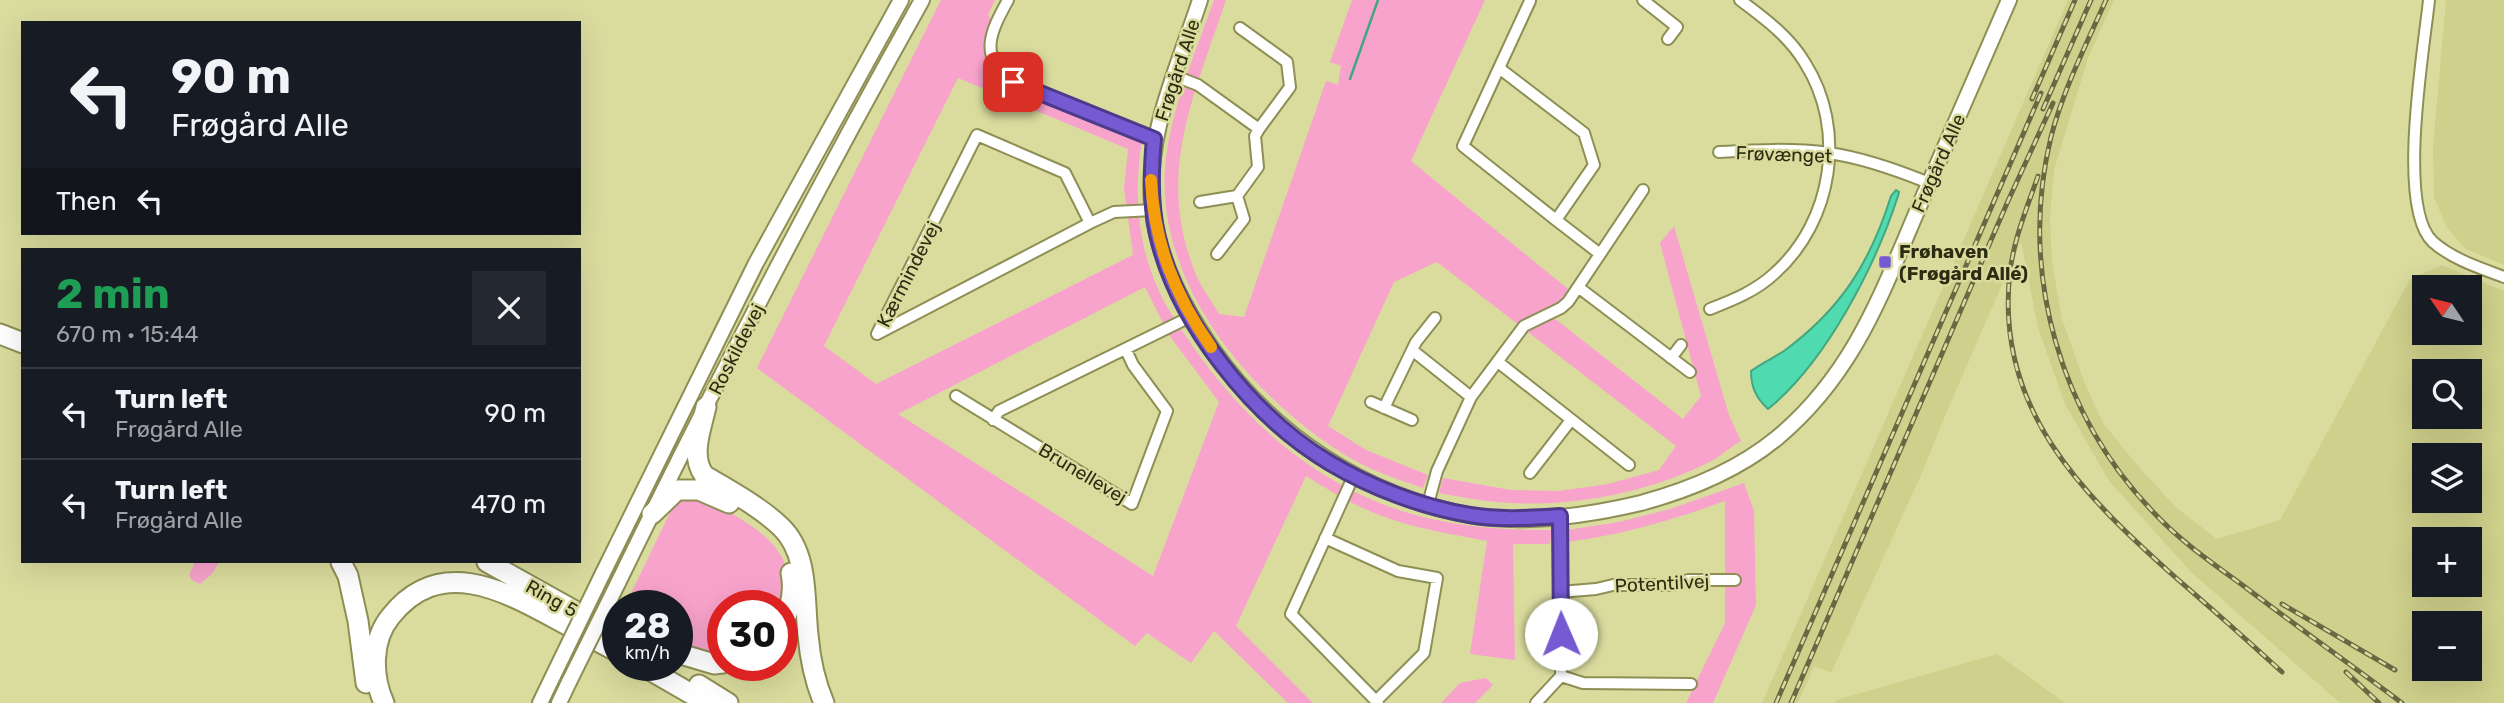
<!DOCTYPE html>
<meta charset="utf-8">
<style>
:root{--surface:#171b24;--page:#242831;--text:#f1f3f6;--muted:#9ea1a6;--line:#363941}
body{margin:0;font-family:Rubik,sans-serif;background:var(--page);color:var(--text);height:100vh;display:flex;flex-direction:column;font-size:26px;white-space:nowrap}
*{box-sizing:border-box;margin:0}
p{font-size:23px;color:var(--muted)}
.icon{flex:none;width:38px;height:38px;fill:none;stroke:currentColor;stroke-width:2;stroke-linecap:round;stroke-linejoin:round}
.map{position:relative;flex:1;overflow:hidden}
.sheet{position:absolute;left:21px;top:248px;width:560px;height:315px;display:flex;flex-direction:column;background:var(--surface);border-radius:0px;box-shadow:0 7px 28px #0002}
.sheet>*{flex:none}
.hud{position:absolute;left:21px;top:21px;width:560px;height:214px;border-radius:0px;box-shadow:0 7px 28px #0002;background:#171b24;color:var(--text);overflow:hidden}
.needle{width:46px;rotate:305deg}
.controls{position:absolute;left:2412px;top:275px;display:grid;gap:14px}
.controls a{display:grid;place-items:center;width:70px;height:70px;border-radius:0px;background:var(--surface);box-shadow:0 7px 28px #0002;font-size:35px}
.speed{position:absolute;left:602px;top:590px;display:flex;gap:14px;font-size:35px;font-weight:700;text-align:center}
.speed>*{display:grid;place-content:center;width:91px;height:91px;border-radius:50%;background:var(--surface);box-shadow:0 7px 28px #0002;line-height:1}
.speed small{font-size:18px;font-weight:400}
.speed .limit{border:10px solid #d22;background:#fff;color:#111}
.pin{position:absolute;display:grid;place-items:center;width:60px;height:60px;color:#fff;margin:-30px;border-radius:14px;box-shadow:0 4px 10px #0006}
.me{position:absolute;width:77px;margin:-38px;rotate:359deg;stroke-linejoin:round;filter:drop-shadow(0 0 5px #0008)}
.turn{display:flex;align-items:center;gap:24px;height:147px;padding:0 35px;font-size:32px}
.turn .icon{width:91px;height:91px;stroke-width:2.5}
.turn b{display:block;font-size:49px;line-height:60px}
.then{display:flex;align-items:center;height:66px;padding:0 35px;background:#0003;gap:14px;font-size:26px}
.round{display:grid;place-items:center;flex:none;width:74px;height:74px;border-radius:0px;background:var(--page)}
.headline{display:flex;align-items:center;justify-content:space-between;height:119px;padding:0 35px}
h1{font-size:42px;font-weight:700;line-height:52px;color:#1e9e55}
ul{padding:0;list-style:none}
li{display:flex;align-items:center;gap:21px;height:91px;padding:0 35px;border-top:2px solid var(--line)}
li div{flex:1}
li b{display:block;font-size:26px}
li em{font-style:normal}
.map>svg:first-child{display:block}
.built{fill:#cfd08b;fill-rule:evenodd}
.green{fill:#f8a3cc;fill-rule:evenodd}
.water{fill:#4fdab0;stroke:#44a681;stroke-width:2}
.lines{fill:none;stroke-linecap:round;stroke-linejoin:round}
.stream{stroke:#44a681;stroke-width:2.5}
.street-casing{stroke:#8e8f54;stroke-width:14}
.secondary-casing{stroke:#8e8f54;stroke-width:18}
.highway-casing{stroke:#8e8f54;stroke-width:23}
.street{stroke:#fff;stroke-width:10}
.secondary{stroke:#fff;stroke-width:14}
.highway{stroke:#fff;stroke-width:19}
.rail-casing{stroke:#686943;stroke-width:5}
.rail{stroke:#dadc9e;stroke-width:2.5;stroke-dasharray:8;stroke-linecap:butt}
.secondary-bridge-casing{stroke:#8e8f54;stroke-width:18;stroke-linecap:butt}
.secondary-bridge{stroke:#fff;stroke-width:14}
.route-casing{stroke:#4c3a8a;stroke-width:18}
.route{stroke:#755ad4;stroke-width:12}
.slow{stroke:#f59e0b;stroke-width:12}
.poi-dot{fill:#755ad4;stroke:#dadc9e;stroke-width:2.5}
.labels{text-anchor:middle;stroke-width:5;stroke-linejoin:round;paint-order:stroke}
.street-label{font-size:19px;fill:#2c2c13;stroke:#dadc9e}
.poi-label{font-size:19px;font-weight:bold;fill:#2c2c13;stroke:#dadc9e;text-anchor:start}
</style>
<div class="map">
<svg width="2504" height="703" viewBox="0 0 2504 703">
<rect width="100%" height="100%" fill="#dadc9e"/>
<!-- built -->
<path class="built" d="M2068,0H2114L2088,58L2054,170L2050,217L2052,262L2062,319L2085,384L2103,423L2142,471L2178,509L2217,539L2280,520L2410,279L2442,265L2504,291V703H2340L2192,573L2109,481L2065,404L2038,328L2021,241L1948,409L1921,475L1831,673L1814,666L1798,703H1762ZM2424,287H2469V332H2424ZM2424,371H2469V416H2424ZM2424,455H2469V500H2424ZM2424,539H2469V584H2424ZM2424,623H2469V668H2424Z
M2446,0H2504V265L2466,249L2447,228L2434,197L2433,147Z
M1997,654L2065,703H1835L1837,700Z"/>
<!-- green -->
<path class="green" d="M941,0H995L988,15L992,20C984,43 986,50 995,72L1142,140C1135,183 1136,229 1151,271C1160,298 1175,321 1192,345C1244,421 1316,484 1405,512C1454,527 1501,530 1552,530L1550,544H1513L1515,660L1470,654L1487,541C1452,534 1416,529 1382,516C1355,506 1330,491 1306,476L1236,626L1313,703H1288L1214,631L1191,663L1147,633L1135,646L757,368ZM958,78L1128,149L1124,188L1133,255L876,384L824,346ZM1145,287L1169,335L1219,402L1153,576L898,414Z
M1214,0H1226C1195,94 1155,173 1195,272C1200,286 1211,300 1219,314L1244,317L1326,81L1338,85L1341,66L1330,62L1352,0H1485L1411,161L1568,289L1554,318L1683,419L1701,396L1660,243L1674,226L1729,415L1741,441C1730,447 1721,456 1710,462C1643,495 1561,510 1487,501C1471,499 1455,496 1439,493L1443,478L1511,490L1559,491L1608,484L1659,470L1676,446L1437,262L1394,282L1328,426L1366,450L1428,475L1423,488C1397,479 1369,470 1345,455C1251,396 1157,286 1165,168C1170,110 1195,54 1214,0Z
M1744,483L1754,511L1756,605L1713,703H1686L1725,623V501C1673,520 1622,535 1567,542V530L1619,522L1670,509Z
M687,493C721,507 786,535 788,578C788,587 784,597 782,606H723V657L677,646V606H625L678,496Z
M195,562H219L212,574L200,584L192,580L189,575Z
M1486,678L1493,685L1475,703H1441L1460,683Z"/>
<!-- water -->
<path class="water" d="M1896,190L1899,192L1898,196C1875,267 1826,362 1768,409C1756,398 1751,387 1751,371C1762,363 1773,358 1784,351C1841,309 1870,263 1891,196Z"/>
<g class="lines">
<!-- stream -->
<path class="stream" d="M1350,79L1378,0"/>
<defs>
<path id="street" d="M1008,0C991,31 977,57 1013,82L1154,139
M1643,0L1677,27L1668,39
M2429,0C2424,49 2396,208 2433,242C2452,259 2480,268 2504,277
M1530,1L1499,68L1584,133L1594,165L1556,220L1600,254
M1499,68L1463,146L1556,220
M1175,76L1198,85L1259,129L1290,87L1287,62L1240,28
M1719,152C1756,150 1793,148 1829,153C1864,158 1897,170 1929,183
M1200,202L1237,196L1258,167L1255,136L1259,129
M1090,223L1065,173L977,135L877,334L1090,223L1114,212L1153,210
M1217,254L1244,219L1237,196
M1578,287L1690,372
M1710,309C1733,300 1756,291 1775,273C1833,221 1847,129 1805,63C1789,36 1764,18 1740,0
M1412,350L1471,397
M1671,358L1681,345
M1498,362L1629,465
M956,396L1132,504L1167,411L1133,365L1126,350
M1371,402L1412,420
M1384,408L1416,342L1435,318
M993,420L999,411L1190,317
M1530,473L1571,420
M1354,475L1291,614L1378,703
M1428,504L1437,471L1471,397L1524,326L1561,308L1568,302L1643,190
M1325,538L1398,571L1437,578L1424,653L1376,701
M1560,592L1596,589L1613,585H1674L1688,580H1735
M1561,676L1583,683L1691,684
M1536,703L1561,676L1560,516"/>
<path id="secondary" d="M1200,0C1178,68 1143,139 1153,212C1160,264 1184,308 1213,350C1274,436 1364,495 1468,515C1523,525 1586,516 1641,503C1689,490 1737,471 1777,438C1855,373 1882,292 1921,202C1950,134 1980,67 2009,0
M602,575L756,263L901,0
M618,583C714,386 815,191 922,0
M540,703L554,674
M559,703L569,682"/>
<path id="highway" d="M0,334L23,343
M706,407C701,429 690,456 704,475C730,491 759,506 781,527C809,554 804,599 808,635C810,658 815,682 824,703
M652,514L677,490H699L729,503
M341,562L348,576L358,621L366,683
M487,562L618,635
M782,625C791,608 795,592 791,573
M677,653L714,664L723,663
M641,665L707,703
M699,685L728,703
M384,703C372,676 371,640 391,616C439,556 501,589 556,619C576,630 597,641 618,652"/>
</defs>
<!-- street casing -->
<use href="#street" class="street-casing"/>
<!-- secondary casing -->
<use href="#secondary" class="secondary-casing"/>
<!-- highway casing -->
<use href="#highway" class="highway-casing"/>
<!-- street -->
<use href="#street" class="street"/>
<!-- secondary -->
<use href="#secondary" class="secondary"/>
<!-- highway -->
<use href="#highway" class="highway"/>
<defs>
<path id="rail" d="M2106,0C2086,45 2063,90 2051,137C2018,273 2060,418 2158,517C2185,545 2218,567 2249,590C2299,628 2351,665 2402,703
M2032,99L2075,0
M2043,109L2091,0
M2038,176C2027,208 2014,238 2010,272C1994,408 2082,494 2175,577C2211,608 2247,640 2282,672
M2282,604L2395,670
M2346,672L2379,703
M1776,703L2041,93
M1791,703L2008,201L2053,103"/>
</defs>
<!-- rail casing -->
<use href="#rail" class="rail-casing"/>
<!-- rail -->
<use href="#rail" class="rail"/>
<defs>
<path id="secondary-bridge" d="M554,674L602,575
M569,682L618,583"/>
</defs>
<!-- secondary-bridge casing -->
<use href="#secondary-bridge" class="secondary-bridge-casing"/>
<!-- secondary-bridge -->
<use href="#secondary-bridge" class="secondary-bridge"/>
</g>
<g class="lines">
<defs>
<path id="route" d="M1013,82L1154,139C1151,171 1150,203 1157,234C1177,323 1253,417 1330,463C1372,488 1422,507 1470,515C1499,520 1530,518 1560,516L1561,634"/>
</defs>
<!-- route casing -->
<use href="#route" class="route-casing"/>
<!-- route -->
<use href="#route" class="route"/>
<!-- slow -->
<path class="slow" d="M1151,180C1154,243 1175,296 1211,347"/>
</g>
<!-- markers -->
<rect class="poi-dot" x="1878" y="255" width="14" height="14" rx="3.5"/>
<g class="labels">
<!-- street labels -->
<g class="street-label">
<text transform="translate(1177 70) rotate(-72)" y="7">Frøgård Alle</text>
<text transform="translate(1784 154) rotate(2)" y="7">Frøvænget</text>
<text transform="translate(1938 163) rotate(-66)" y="7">Frøgård Alle</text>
<text transform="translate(908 274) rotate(-63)" y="7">Kærmindevej</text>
<text transform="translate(736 349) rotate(-63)" y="7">Roskildevej</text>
<text transform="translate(1083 473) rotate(31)" y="7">Brunellevej</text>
<text transform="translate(1662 583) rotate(-3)" y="7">Potentilvej</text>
<text transform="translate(552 598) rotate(29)" y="7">Ring 5</text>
</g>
<!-- poi labels -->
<g class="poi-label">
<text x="1899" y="258">Frøhaven<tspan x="1899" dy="22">(Frøgård Allé)</tspan></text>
</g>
</g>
</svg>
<div class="controls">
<a><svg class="needle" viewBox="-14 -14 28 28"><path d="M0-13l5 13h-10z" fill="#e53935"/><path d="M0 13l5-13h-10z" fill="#9ea1a6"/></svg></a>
<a><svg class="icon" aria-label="search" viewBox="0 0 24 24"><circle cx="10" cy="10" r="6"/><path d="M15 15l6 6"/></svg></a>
<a><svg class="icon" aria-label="layers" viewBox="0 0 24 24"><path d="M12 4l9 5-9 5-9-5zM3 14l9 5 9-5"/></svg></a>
<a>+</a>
<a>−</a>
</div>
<div class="speed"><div>28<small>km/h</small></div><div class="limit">30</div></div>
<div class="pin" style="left:1013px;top:82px;background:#d93025"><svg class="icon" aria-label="arrive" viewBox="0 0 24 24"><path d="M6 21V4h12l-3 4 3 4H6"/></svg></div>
<svg class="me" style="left:1561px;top:634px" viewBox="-20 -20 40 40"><circle r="19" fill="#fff"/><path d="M0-13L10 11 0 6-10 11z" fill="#755ad4"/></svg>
<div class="hud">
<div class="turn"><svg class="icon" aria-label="left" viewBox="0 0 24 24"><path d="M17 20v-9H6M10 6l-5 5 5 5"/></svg><div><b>90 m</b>Frøgård Alle</div></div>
<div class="then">Then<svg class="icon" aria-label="left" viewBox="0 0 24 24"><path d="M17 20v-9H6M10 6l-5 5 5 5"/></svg></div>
</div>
<section class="sheet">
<div class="headline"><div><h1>2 min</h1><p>670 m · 15:44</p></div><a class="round"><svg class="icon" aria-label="close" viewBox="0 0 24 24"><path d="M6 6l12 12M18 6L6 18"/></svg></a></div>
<ul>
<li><svg class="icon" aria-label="left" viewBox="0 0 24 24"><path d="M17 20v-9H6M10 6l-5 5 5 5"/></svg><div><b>Turn left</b><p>Frøgård Alle</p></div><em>90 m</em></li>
<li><svg class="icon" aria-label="left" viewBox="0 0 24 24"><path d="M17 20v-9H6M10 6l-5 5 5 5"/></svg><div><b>Turn left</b><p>Frøgård Alle</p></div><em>470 m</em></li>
</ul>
</section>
</div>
